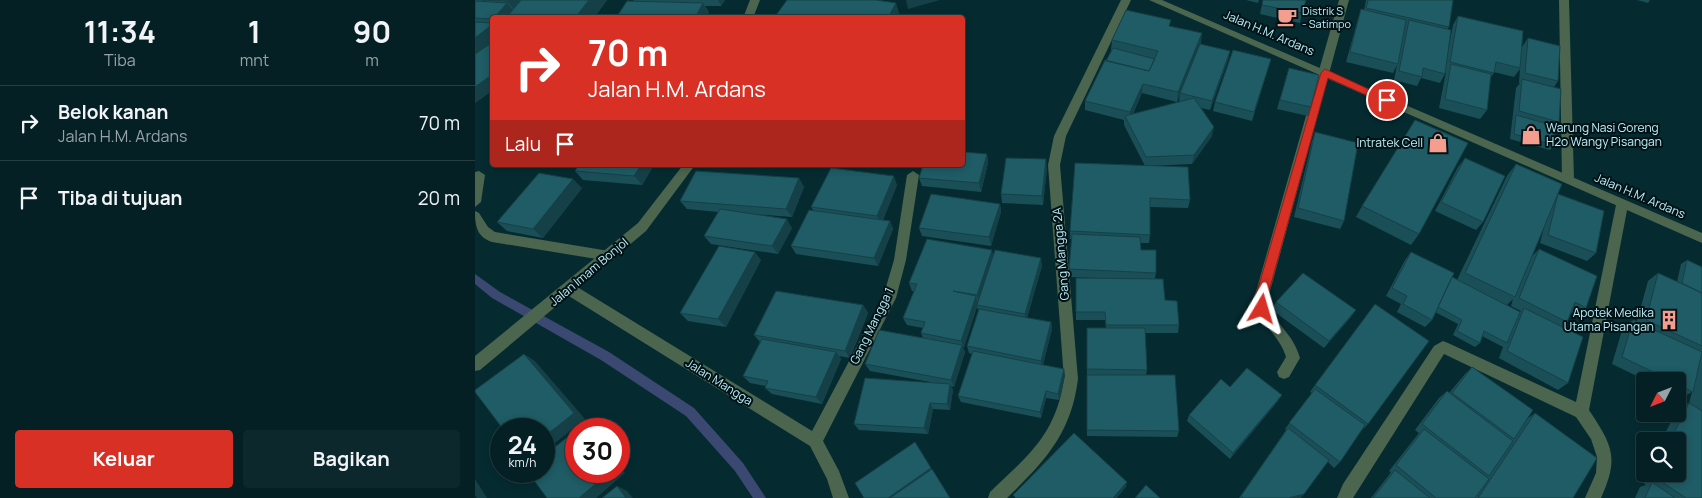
<!DOCTYPE html>
<html lang="id">
<style>
:root{--surface:#042024;--page:#0d282c;--text:#f1f3f6;--muted:#97a3a6;--line:#253e41;--accent:#d93025}
body{margin:0;font-family:Manrope,sans-serif;background:var(--page);color:var(--text);height:100vh;display:flex;flex-direction:column;font-size:19px;white-space:nowrap}
*{box-sizing:border-box;margin:0}
p{font-size:16px;color:var(--muted)}
.icon{flex:none;width:28px;height:28px;fill:none;stroke:currentColor;stroke-width:2;stroke-linecap:round;stroke-linejoin:round}
.map{position:relative;flex:1;overflow:hidden}
.details{display:flex;flex-direction:column;background:var(--surface);width:475px}
.details>*{flex:none}
.top-card{position:absolute;left:15px;top:15px;width:475px;height:152px;border-radius:5px;box-shadow:0 2px 8px #0003,0 0 0 1px var(--line);background:#d93025;color:#fff;overflow:hidden}
.needle{width:32px;rotate:228deg}
.tools{position:absolute;left:1161px;top:372px;display:grid;gap:10px}
.tools a{display:grid;place-items:center;width:50px;height:50px;border-radius:5px;background:var(--surface);box-shadow:0 2px 8px #0003,0 0 0 1px var(--line);font-size:25px}
.speed{position:absolute;left:15px;top:418px;display:flex;gap:10px;font-size:25px;font-weight:700;text-align:center}
.speed>*{display:grid;place-content:center;width:65px;height:65px;border-radius:50%;background:var(--surface);box-shadow:0 2px 8px #0003,0 0 0 1px var(--line);line-height:1}
.speed small{font-size:12px;font-weight:400}
.speed .limit{border:8px solid #d22;background:#fff;color:#111}
.pin{position:absolute;display:grid;place-items:center;width:42px;height:42px;color:#fff;margin:-21px;border:2px solid #fff;border-radius:50%;box-shadow:0 1px 5px #0007}
.me{position:absolute;width:55px;margin:-28px;rotate:7deg;stroke-linejoin:round;filter:drop-shadow(0 0 4px #0008)}
.turn{display:flex;align-items:center;gap:18px;height:105px;padding:0 15px;font-size:22px}
.turn .icon{width:65px;height:65px;stroke-width:2.5}
.turn b{display:block;font-size:35px;line-height:42px}
.then{display:flex;align-items:center;height:48px;padding:0 15px;background:#0003;gap:10px;font-size:19px}
.eta{display:flex;justify-content:space-evenly;align-items:center;height:85px;text-align:center}
.eta b{font-size:30px;font-weight:700;line-height:35px}
.cta{display:flex;gap:10px;margin-top:auto;padding:10px 15px}
.cta a{flex:1;height:58px;border-radius:5px;background:var(--accent);color:#fff;font-size:20px;font-weight:700;line-height:58px;text-align:center}
.cta a+a{background:var(--page);color:var(--text)}
ul{padding:0;list-style:none}
li{display:flex;align-items:center;gap:15px;height:75px;padding:0 15px;border-top:1px solid var(--line)}
li div{flex:1}
li b{display:block;font-size:19px}
li em{font-style:normal}
main{display:flex;flex:1;min-height:0}
.map>svg:first-child{display:block}
.lines{fill:none;stroke-linecap:round;stroke-linejoin:round}
.stream{fill:#3b4872;fill-rule:evenodd}
.minor{fill:#4b654f;fill-rule:evenodd}
.tertiary{fill:#4b654f;fill-rule:evenodd}
.wall{fill:#1b4f57;fill-rule:evenodd}
.shaded-wall{fill:#164047}
.building{fill:#1f5c65;stroke:#164047}
.route{fill:#d93025;stroke:#8d1f18}
.labels{text-anchor:middle;stroke-width:4;stroke-linejoin:round;paint-order:stroke}
.far-poi-label{font-size:11px;fill:#bceef7;stroke:#001216;text-anchor:start}
.street-label{font-size:12px;fill:#bceef7;stroke:#001216}
.poi-label{font-size:12px;fill:#bceef7;stroke:#001216;text-anchor:end}
</style>
<main>
<section class="details">
<div class="eta">
<div><b>11:34</b><p>Tiba</p></div>
<div><b>1</b><p>mnt</p></div>
<div><b>90</b><p>m</p></div>
</div>
<ul>
<li><svg class="icon" aria-label="right" viewBox="0 0 24 24"><path d="M7 20v-9h11M14 6l5 5-5 5"/></svg><div><b>Belok kanan</b><p>Jalan H.M. Ardans</p></div><em>70 m</em></li>
<li><svg class="icon" aria-label="arrive" viewBox="0 0 24 24"><path d="M6 21V4h12l-3 4 3 4H6"/></svg><div><b>Tiba di tujuan</b></div><em>20 m</em></li>
</ul>
<div class="cta"><a>Keluar</a><a>Bagikan</a></div>
</section>
<div class="map">
<svg width="1227" height="498" viewBox="0 0 1227 498">
<rect width="100%" height="100%" fill="#052b30"/>
<g class="lines">
<!-- stream -->
<path class="stream" d="M0,274L25,292L134,352L219,408L268,463L291,498H278L260,471L211,416L126,360L17,298L0,284Z"/>
<!-- minor -->
<path class="minor" d="M646,0H656L591,136L585,165L603,379C596,434 570,461 532,498H513L515,492C554,455 581,434 589,379L573,165L579,136Z
M864,0H874L792,302C798,323 818,332 825,358L814,377L809,379L804,377L802,372L811,357C805,336 785,324 778,302Z
M1084,0H1094L1099,180L1093,184L1087,180Z
M4,171L10,175L6,202L0,207V172Z
M438,171L444,175L431,260L421,298L348,441L364,471L374,498H358L352,479L335,446L89,293L88,289L89,285L94,283L99,285L337,431L408,297L419,260L432,175Z
M1147,200L1153,205L1114,410C1138,446 1144,458 1126,498H1110L1121,473L1122,457L1116,439L1101,417L969,354L878,498H862L868,484L959,346L968,341L973,343L1101,402L1141,205Z
M0,211L4,213L13,227L20,232L134,251L138,252L140,256L138,260L134,261L17,242C2,237 0,226 0,211Z"/>
<!-- tertiary -->
<path class="tertiary" d="M275,0H285L278,18H268Z
M674,0H687L1227,233V243Z
M208,165H220L171,231L5,370L0,371V356L163,223Z"/>
</g>
<!-- wall -->
<path class="wall" d="M0,0H132L119,18H18V40L9,48L18,42V90L0,103Z
M158,0H250L246,6H230L234,12L159,1Z
M771,0H784L783,3Z
M788,0L827,13L825,23L785,14Z
M891,0H978L974,27L973,29L972,56L978,25L983,16L1047,47L1053,38L1083,81L1079,87L1084,122L1080,126L1079,145L1075,150L1035,139L1041,88L1045,83H1044L1045,69L1039,77L1019,72L1015,79L1012,110L1005,119L964,108L971,72L970,71V74L965,83L946,78L942,86L919,80L922,65L918,73L871,62L883,19L886,9L889,10Z
M1162,0H1175L1173,3Z
M695,26L725,44L755,51L753,60L735,110L726,108L737,136L717,164L674,166L715,200L713,208L675,207V235L674,243H665L666,250L681,273L680,278L690,300L704,325L703,333H670L672,370L671,375L704,431L702,437L612,436V328H631L630,320H601V278H620L594,277V269L597,239H595V231L670,166L649,125V120L610,110V101L637,50H636L637,40ZM667,93L702,102L705,95L704,102L658,114Z
M796,59L777,121L738,111L740,102Z
M814,68L836,107L833,116L802,109Z
M840,132L869,221L865,229L819,217L837,141Z
M512,154L513,163L506,192L447,186L444,178Z
M990,158L1008,222L1001,230L960,211L983,167Z
M1041,164L1083,195L1121,253L1112,261L1065,243L1069,227L1057,256L1064,249L1111,308L1102,315L1096,313L1092,322L1087,327L1093,383L1083,390L1024,358L1028,347L1007,336L1005,343L1000,347L978,335L983,324L960,312L957,320L950,327L922,312L926,304L911,296L930,260L936,252L982,280L1032,176ZM1038,299L1036,306L1046,311L1045,312L1032,305Z
M179,165L167,185L108,180L100,171Z
M572,168L568,205L527,203L526,194Z
M422,185L408,220L415,221L418,229L403,266L321,254L316,246L338,210L336,207Z
M329,187L317,217L276,214L317,228L303,254L236,244L229,236L243,212L212,209L205,201Z
M107,188L68,238L32,231L22,222Z
M525,204L526,212L516,246L447,236L444,228Z
M887,206L944,234L936,245L881,217Z
M518,256L567,266L552,318L576,322L577,329L568,365L589,369L590,376L584,400L571,398L566,418L486,402L483,396L497,354L494,353L492,346L504,312L502,307L488,348L490,352L479,387L476,386L478,390L475,410L458,409L453,434L384,430L379,424L455,382L395,371L390,364L448,338L446,333L448,328L432,325L428,318L439,291H437L434,283Z
M286,260L251,327L213,321L205,313Z
M1212,260L1227,267V498H1160L1165,487L1171,485L1166,481L1170,473L1202,474V441H1186L1200,414H1202V409L1214,403L1217,392L1206,398L1202,396V381H1172L1137,364L1148,327L1158,320L1162,321L1173,281L1183,273L1202,282L1206,264Z
M801,302L876,317L849,348L797,310Z
M388,305L393,313L375,358L364,356L366,359L347,404L297,394L290,388L291,386L275,383L268,376L285,342L279,335Z
M997,367L1052,419L1060,413L1098,498H896L914,475L916,472L914,471L944,433L940,430L964,398L972,391L974,393L990,374Z
M840,385L893,424L887,430L865,462L859,468L853,462L829,494L825,498H764L811,430L810,429L837,393L835,392Z
M755,387L803,401L755,459L712,421L714,415Z"/>
<!-- shaded-wall -->
<path class="shaded-wall" d="M34,0H50L40,11L32,1Z
M114,0H132L119,18H100Z
M243,0H250L246,6Z
M431,0H465L433,9Z
M32,3L40,12L36,18H19Z
M228,3L234,12L231,18H220Z
M421,3L425,16L424,18H413Z
M18,24V40L0,55V38Z
M727,33L726,43L702,102L703,92Z
M755,51L753,60L735,110L737,101Z
M18,74V90L0,103V87Z
M668,84L667,93L654,121L655,112Z
M739,127L737,136L717,164L719,155Z
M512,154L513,163L506,192L504,183Z
M571,159L572,168L568,205L567,196Z
M166,165H179L167,185L159,176Z
M419,176L422,185L406,224L402,216Z
M324,178L329,187L317,217L311,209Z
M98,179L107,188L68,238L58,229Z
M525,204L526,212L516,246L514,237Z
M312,219L317,228L303,254L297,246Z
M415,221L418,229L403,266L399,258Z
M517,250L519,258L504,303L502,295Z
M280,252L286,260L251,327L243,319Z
M566,258L567,266L551,321L550,314Z
M501,296L503,304L502,305V307L489,348L486,341Z
M388,305L393,313L375,358L370,351Z
M881,310L876,317L849,348L854,341Z
M576,322L577,329L567,368L566,361Z
M487,345L490,352L479,387L476,380Z
M361,352L366,359L347,404L341,397Z
M49,354L60,361L110,419L69,452V437Z
M589,369L590,376L584,400L583,394Z
M475,384L478,390L475,410L472,404Z
M571,391V398L566,418L565,412Z
M807,395L803,401L755,459L758,453Z
M455,403L458,409L453,434L449,428Z
M440,442L459,473L424,498H413Z
M144,465L150,473L121,498H104L136,471H144Z
M0,479L12,498H2L0,495Z
M652,482L651,487L642,498H638Z
M142,486L152,491L158,498H151Z
M829,494L825,498H813Z"/>
<!-- building -->
<path class="building" d="M7,0H34L32,1Z
M46,0H114L100,18H31Z
M312,0H401L421,3L413,18H299Z
M788,0H831L827,13L787,5Z
M893,0H978L974,27L891,8Z
M0,1L32,3L19,18H18V19L0,18Z
M152,1L228,3L220,18H141Z
M886,9L931,20L923,64L875,52Z
M651,10L696,20L694,26L727,33L703,92L668,84L655,112L610,101L630,60L674,71L683,51L637,40Z
M983,16L1048,31L1045,68L1021,62L1019,73L975,62Z
M934,20L976,30L970,74L948,68L947,77L924,71Z
M0,22L18,23V24L0,38Z
M1053,38L1085,46L1083,81L1050,73Z
M18,42V74L0,87V54Z
M725,44L755,51L737,101L705,93Z
M638,48L680,59L674,71L631,61Z
M758,50L796,59L779,112L740,102Z
M976,64L1016,74L1012,110L970,99Z
M814,68L844,75L836,107L805,100Z
M1047,79L1086,89L1084,122L1044,111Z
M719,98L739,127L719,155L671,157L650,116Z
M1041,115L1080,126L1079,145L1039,134Z
M940,120L993,143L944,234L887,206Z
M840,132L883,143L869,221L823,208Z
M488,152L512,154L504,183L444,178L448,165H488Z
M531,158L571,159L567,196L526,194Z
M990,158L1030,176L1008,222L966,202Z
M600,163L713,167L715,200L675,198V235L595,231Z
M1041,164L1087,184L1040,297L990,273Z
M104,165H166L159,176L100,171Z
M356,168L419,176L402,216L336,207Z
M221,171L324,178L311,209L205,201Z
M64,173L98,179L58,229L22,222Z
M456,194L525,204L514,237L444,228Z
M1083,194L1129,211L1121,253L1073,235Z
M245,209L312,219L297,246L229,236Z
M334,210L415,221L399,258L316,246Z
M597,234L665,237L666,250H681V273L594,269Z
M452,239L517,250L502,295L478,291L501,296L486,341L446,333L450,322L428,318L442,284L434,283Z
M244,246L280,252L243,319L205,313Z
M1064,249L1122,276L1111,308L1100,302L1092,322L1044,298Z
M520,250L566,258L550,314L502,305Z
M936,252L979,273L957,320L928,304L932,296L917,288Z
M1212,260L1227,267V293L1207,283Z
M828,273L881,310L854,341L801,302Z
M1183,273L1227,293V346L1171,320Z
M977,277L1045,312L1032,343L1009,331L1005,343L982,331L987,320L963,307Z
M601,278L688,279L690,300L702,301L704,325H631L630,312H601Z
M301,291L388,305L370,351L279,335Z
M900,304L954,341L893,424L840,385Z
M1049,308L1108,337L1093,383L1032,351Z
M504,309L576,322L566,361L492,346Z
M1158,320L1227,352L1218,392L1202,384V381H1197L1147,357Z
M612,328H670L672,370L612,369Z
M404,330L487,345L476,380L390,364Z
M287,339L361,352L341,397L290,388L293,381L268,376Z
M498,351L589,369L583,394L571,391L565,412L483,396Z
M49,354L99,413L69,437V429H28L0,392V390Z
M997,367L1058,410L1039,439L977,393Z
M772,368L807,395L758,453L714,415L746,379L755,387Z
M612,375H700L704,431L612,430Z
M390,378L475,384L472,404L455,403L449,428L379,424Z
M840,389L890,425L865,462L814,423Z
M972,391L1038,441L1014,476L947,424Z
M1214,403L1227,411V498H1211L1178,476L1179,474H1202V441H1195Z
M1060,413L1122,458L1098,498H1003Z
M813,428L854,460L829,494L813,498H768L766,496Z
M949,429L1014,479L1000,498H961L921,465Z
M101,430V471H136L104,498H72L52,471H69V456Z
M599,433L652,482L638,498H541L538,495Z
M440,442L456,468L413,498H389L380,483Z
M457,469L475,498H415Z
M920,470L955,498H898Z
M1177,482L1200,498H1170Z
M671,485L685,498H660Z
M142,486L151,498H127Z"/>
<!-- route -->
<path class="route" d="M850,69L917,100L916,103H909L853,78L791,302L793,309L787,315L782,313L779,302L846,73Z"/>
<!-- icons -->
<defs>
<symbol id="cafe-bare" viewBox="-9 -9 18 18"><path d="M-5.5-4.5H6V0H3Q3 3.5 0 3.5H-2.5Q-5.5 3.5-5.5 0ZM3-3.2v2h1.7v-2ZM-6 4.5H4V6H-6Z" fill="#f59d8f" stroke="#001216" stroke-width="2.5" paint-order="stroke"/></symbol>
<symbol id="shop-bare" viewBox="-9 -9 18 18"><path d="M-5-2.5h2.3a2.7 3.5 0 0 1 5.4 0H5L5.5 6h-11ZM-1.5-2.5h3a1.5 2.3 0 0 0-3 0Z" fill="#f59d8f" stroke="#001216" stroke-width="2.5" paint-order="stroke"/></symbol>
<symbol id="building-bare" viewBox="-9 -9 18 18"><path d="M-4-6H4V6H1V3H-1V6H-4ZM-2.5-4.3h1.7v1.8h-1.7ZM.8-4.3h1.7v1.8H.8ZM-2.5-1h1.7V.8h-1.7ZM.8-1h1.7V.8H.8Z" fill="#f59d8f" stroke="#001216" stroke-width="2.5" paint-order="stroke"/></symbol>
</defs>
<g fill-rule="evenodd">
<use href="#cafe-bare" x="798" y="3" width="28" height="28"/>
<use href="#shop-bare" x="1042" y="121" width="28" height="28"/>
<use href="#shop-bare" x="949" y="129" width="28" height="28"/>
<use href="#building-bare" x="1180" y="306" width="28" height="28"/>
</g>
<g class="labels">
<!-- far-poi labels -->
<g class="far-poi-label">
<text x="827" y="15">Distrik S<tspan x="827" dy="13">- Satimpo</tspan></text>
</g>
<!-- street labels -->
<g class="street-label">
<text transform="translate(794 33) rotate(23)" y="4">Jalan H.M. Ardans</text>
<text transform="translate(1165 196) rotate(23)" y="4">Jalan H.M. Ardans</text>
<text transform="translate(586 254) rotate(-95)" y="4">Gang Mangga 2A</text>
<text transform="translate(114 272) rotate(-40)" y="4">Jalan Imam Bonjol</text>
<text transform="translate(397 326) rotate(-64)" y="4">Gang Mangga 1</text>
<text transform="translate(244 382) rotate(32)" y="4">Jalan Mangga</text>
</g>
<!-- poi labels -->
<g class="poi-label">
<text x="1071" y="132" text-anchor="start">Warung Nasi Goreng<tspan x="1071" dy="14">H2o Wangy Pisangan</tspan></text>
<text x="948" y="147">Intratek Cell</text>
<text x="1179" y="317">Apotek Medika<tspan x="1179" dy="14">Utama Pisangan</tspan></text>
</g>
</g>
</svg>
<div class="tools">
<a><svg class="needle" viewBox="-14 -14 28 28"><path d="M0-13l5 13h-10z" fill="#e53935"/><path d="M0 13l5-13h-10z" fill="#97a3a6"/></svg></a>
<a><svg class="icon" aria-label="search" viewBox="0 0 24 24"><circle cx="10" cy="10" r="6"/><path d="M15 15l6 6"/></svg></a>
</div>
<div class="speed"><div>24<small>km/h</small></div><div class="limit">30</div></div>
<div class="pin" style="left:912px;top:100px;background:#d93025"><svg class="icon" aria-label="arrive" viewBox="0 0 24 24"><path d="M6 21V4h12l-3 4 3 4H6"/></svg></div>
<svg class="me" style="left:787px;top:309px" viewBox="-20 -20 40 40"><path d="M0-17L14 15 0 8-14 15z" fill="#d93025" stroke="#fff" stroke-width="4"/></svg>
<div class="top-card">
<div class="turn"><svg class="icon" aria-label="right" viewBox="0 0 24 24"><path d="M7 20v-9h11M14 6l5 5-5 5"/></svg><div><b>70 m</b>Jalan H.M. Ardans</div></div>
<div class="then">Lalu<svg class="icon" aria-label="arrive" viewBox="0 0 24 24"><path d="M6 21V4h12l-3 4 3 4H6"/></svg></div>
</div>
</div>
</main>
